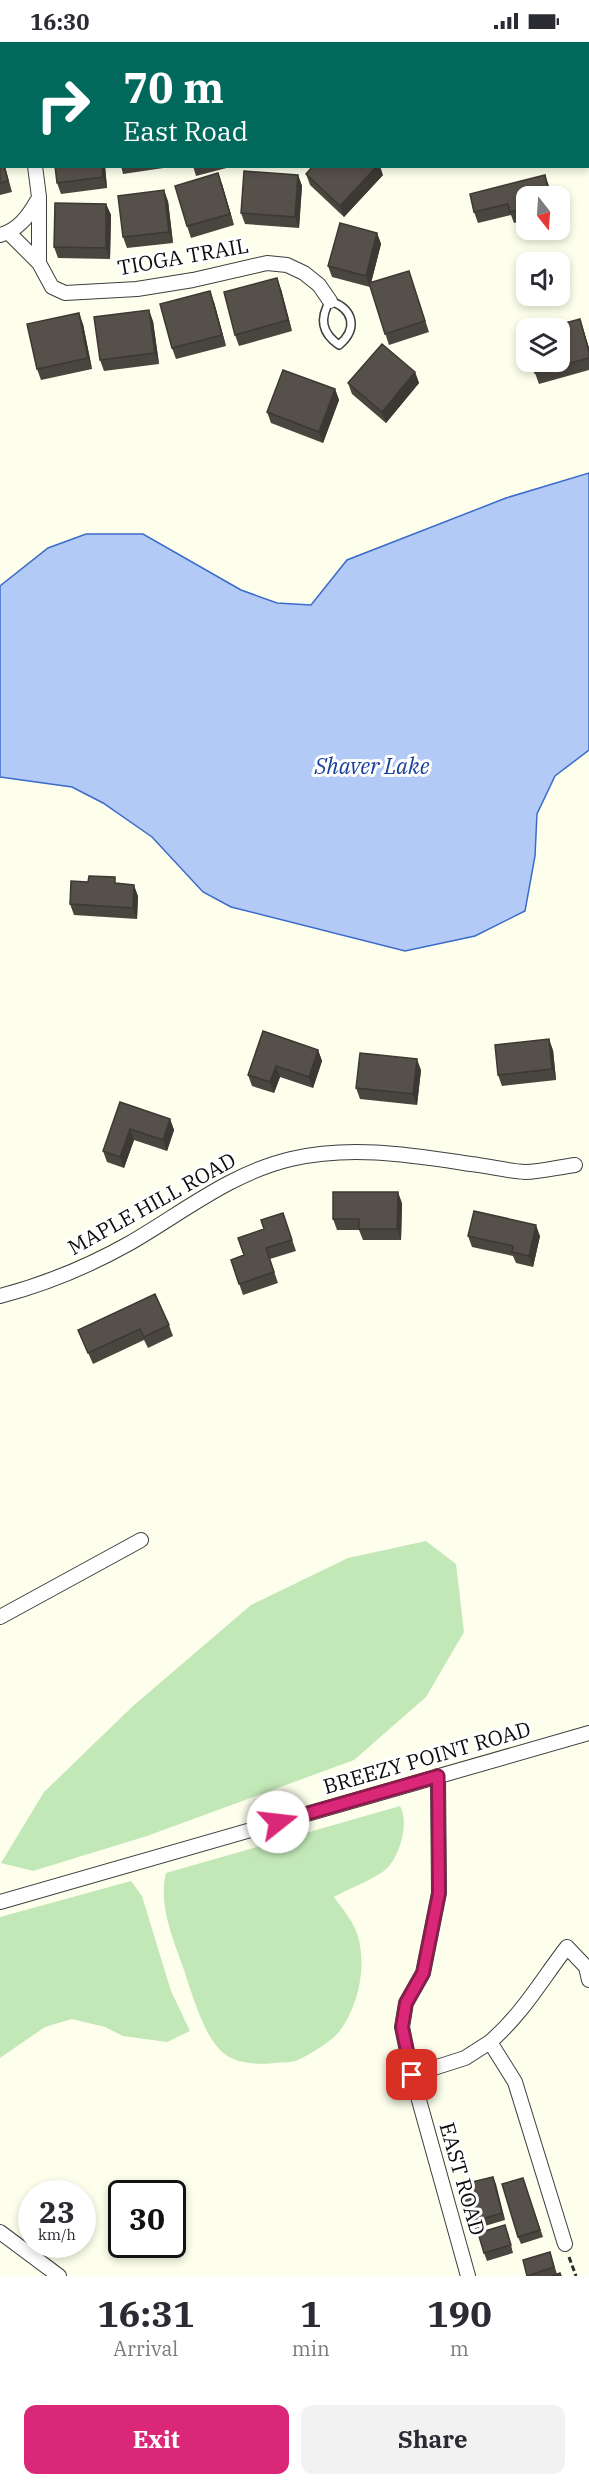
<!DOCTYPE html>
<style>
:root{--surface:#fff;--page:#f2f2f3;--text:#2b2b33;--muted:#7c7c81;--accent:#db2777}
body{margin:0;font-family:"IBM Plex Serif",serif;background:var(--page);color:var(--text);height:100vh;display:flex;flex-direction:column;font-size:22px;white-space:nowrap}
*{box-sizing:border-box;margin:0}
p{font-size:20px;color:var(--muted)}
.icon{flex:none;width:33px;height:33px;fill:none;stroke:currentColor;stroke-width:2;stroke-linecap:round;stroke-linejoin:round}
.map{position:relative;height:2234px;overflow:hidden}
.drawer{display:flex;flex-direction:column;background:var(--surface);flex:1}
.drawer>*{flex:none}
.top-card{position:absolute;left:0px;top:0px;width:590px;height:126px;box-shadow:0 3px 9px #0003;background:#00695c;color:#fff;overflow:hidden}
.needle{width:39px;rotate:163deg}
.fabs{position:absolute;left:516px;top:144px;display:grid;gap:12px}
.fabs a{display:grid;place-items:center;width:54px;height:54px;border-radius:12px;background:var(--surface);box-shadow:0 3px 9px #0003;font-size:30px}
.speed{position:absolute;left:18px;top:2138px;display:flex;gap:12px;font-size:30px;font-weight:700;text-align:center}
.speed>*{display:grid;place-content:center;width:78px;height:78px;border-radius:50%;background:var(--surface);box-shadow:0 3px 9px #0003;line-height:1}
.speed small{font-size:15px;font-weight:400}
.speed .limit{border:3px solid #111;border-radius:9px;background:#fff;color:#111}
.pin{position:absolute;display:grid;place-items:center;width:51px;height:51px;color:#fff;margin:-26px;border-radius:12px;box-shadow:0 3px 9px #0006}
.me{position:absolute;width:66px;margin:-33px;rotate:74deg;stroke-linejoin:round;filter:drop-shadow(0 0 4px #0008)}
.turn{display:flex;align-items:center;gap:21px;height:126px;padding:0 24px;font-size:27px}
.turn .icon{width:78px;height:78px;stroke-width:2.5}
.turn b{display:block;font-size:42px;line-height:51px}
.eta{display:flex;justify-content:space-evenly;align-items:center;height:102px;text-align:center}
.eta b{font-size:36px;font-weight:700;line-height:42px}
.action{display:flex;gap:12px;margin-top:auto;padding:12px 24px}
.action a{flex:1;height:69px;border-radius:12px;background:var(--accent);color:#fff;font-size:24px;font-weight:700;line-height:69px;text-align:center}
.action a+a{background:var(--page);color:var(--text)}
.status{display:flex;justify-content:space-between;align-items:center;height:42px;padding:0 30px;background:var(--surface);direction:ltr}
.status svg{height:16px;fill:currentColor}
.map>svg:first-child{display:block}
.green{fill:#c3e8b7}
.water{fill:#b2caf5;stroke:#3a6bca;stroke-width:1.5}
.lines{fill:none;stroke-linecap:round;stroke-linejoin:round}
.service-casing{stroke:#3f3f3f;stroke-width:10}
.minor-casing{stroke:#3f3f3f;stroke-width:16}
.path{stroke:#2e2e2e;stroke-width:3;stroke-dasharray:6 3;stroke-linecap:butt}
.service{stroke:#fff;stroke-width:7}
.minor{stroke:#fff;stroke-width:14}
.wall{fill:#49453f}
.shaded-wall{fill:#3c3833}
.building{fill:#555049;stroke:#3c3833;stroke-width:1.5}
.route-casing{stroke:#8e194d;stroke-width:15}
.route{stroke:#db2777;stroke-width:10}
.labels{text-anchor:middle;stroke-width:6;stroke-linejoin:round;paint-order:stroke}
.street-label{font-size:21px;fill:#0c0c0c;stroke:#fff}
.water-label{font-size:22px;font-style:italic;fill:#18409b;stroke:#fff}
</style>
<div class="status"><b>16:30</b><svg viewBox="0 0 49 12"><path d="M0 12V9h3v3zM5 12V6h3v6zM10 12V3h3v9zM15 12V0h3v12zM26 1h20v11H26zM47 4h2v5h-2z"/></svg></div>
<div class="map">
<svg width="589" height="2234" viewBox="0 0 589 2234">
<rect width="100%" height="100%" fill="#fdffec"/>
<!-- green -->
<path class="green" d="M426,1499L456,1522L464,1590L426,1655L354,1718L147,1794L33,1829L1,1821L44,1750L133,1664L251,1563L348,1516Z
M400,1764C410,1781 399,1818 384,1829C370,1839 350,1846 334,1855C344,1869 355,1881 359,1898C366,1929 358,1964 339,1990C333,1998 308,2014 298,2018C292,2021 282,2020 275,2021C261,2023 239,2022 226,2013C205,1999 192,1952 184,1928C173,1897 158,1863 166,1831Z
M131,1839L142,1854L171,1949L190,1989L167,2000L123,1994L105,1985L72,1977L45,1985L0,2016V1875Z"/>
<!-- water -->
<path class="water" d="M589,431V708L555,734L537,772L535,814L525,869L475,894L405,909L231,865L203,850L152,795L103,761L72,745L0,735V544L48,506L86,492H143L241,548L277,561L311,563L347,518L506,456Z"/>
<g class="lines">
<defs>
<path id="service" d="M330,259C354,267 358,287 339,303C322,291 319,277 330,259Z"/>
<path id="minor" d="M4,0L5,2
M35,124L39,155V221L52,245L65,251L137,247L193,238L267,221L287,223L304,231L319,243L330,259
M9,191L39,221
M0,193C18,188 28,175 37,159
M0,1254C46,1242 89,1224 130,1201C182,1171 231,1131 291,1117C352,1103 410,1113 471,1122C489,1124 507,1129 525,1130C541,1130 559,1125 575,1123
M0,1575L141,1498
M438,1734L439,1851L423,1931L406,1961L402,1985L412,2033L468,2234
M0,1860L589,1691
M490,2000C524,1970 540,1940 567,1905L586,1925L589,1938
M412,2033L465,2016L490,2000L515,2040L565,2202
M0,2190L59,2234"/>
</defs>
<!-- service casing -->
<use href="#service" class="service-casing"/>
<!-- minor casing -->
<use href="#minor" class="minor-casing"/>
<!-- path -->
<path class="path" d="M569,2215L576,2234"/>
<!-- service -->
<use href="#service" class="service"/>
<!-- minor -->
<use href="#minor" class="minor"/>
</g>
<!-- wall -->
<path class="wall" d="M152,0H201V2H152Z
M214,0H254L241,2H214Z
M0,108L2,112V124H5L12,150L0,153Z
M55,124H105L107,146L61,152L57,141Z
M121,124H177L123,132Z
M193,124H234L196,134Z
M306,132L383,133L344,175L310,143Z
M298,133L302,144L299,186L245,182L241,171Z
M545,133L551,154H526V178L514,181L511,173L478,181L474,170Z
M222,142L234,183L191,196L187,184Z
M168,159L173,201L127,206L123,195Z
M106,162L111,173L110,217L58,216L54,205Z
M377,191L381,202L371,241L409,229L429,290L389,303L370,245L332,235L328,224Z
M281,247L292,289L239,304L235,293Z
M214,260L226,304L176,317L172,306Z
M580,277L589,306V328L539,342L535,331L562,294Z
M153,279L159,322L104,329L100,318Z
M83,282L92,327L41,338L37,327Z
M415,330L419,341L386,381L352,352L348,341Z
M335,347L339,358L323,401L271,381L267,370Z
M117,842L138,854L137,877L74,873L70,862Z
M318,1008L322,1019L313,1046L280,1035L274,1051L252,1044L248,1033Z
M553,1008L556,1038L502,1044L498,1033Z
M421,1028L417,1063L360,1057L356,1046Z
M120,1060L170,1077L174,1088L167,1109L134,1098L124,1126L107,1120L103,1109Z
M402,1161L401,1198H363L359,1188H337L333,1177Z
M283,1171L296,1209L270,1217L278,1241L243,1253L231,1218L244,1213L264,1187Z
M468,1194H540L533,1225L516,1221L513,1214L472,1205Z
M169,1283L173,1294L148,1306L144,1298L93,1322L78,1288Z
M493,2135L505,2178L475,2187L470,2173L466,2174L461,2159L476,2154Z
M523,2136L543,2195L521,2202L518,2195Z
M508,2191L513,2211L487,2219L484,2211Z
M550,2210L557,2232L561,2234H528Z"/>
<!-- shaded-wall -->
<path class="shaded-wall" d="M321,0H337L336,2H319Z
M102,124H105L107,146L103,135Z
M377,124H380L383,133L344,175L340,164Z
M218,131L222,142L234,183L230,172Z
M298,133L302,144L299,186L295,175Z
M545,133L549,144L551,154L548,147Z
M164,148L168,159L173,201L169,190Z
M106,162L111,173L110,217L106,206Z
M377,191L381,202L370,245L366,234Z
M277,236L281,247L292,289L288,278Z
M210,249L214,260L226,304L222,293Z
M149,268L153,279L159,322L155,311Z
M79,271L83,282L92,327L88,316Z
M580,277L589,306V310Z
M415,330L419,341L386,381L382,370Z
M335,347L339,358L323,401L319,390Z
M134,843L138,854L137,877L133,866Z
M549,997L553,1008L556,1038L552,1027Z
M318,1008L322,1019L313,1046L309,1035Z
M417,1017L421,1028L417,1063L413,1052Z
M276,1024L280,1035L274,1051L270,1040Z
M170,1077L174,1088L167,1109L163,1098Z
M130,1087L134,1098L124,1126L120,1115Z
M398,1150L402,1161L401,1198L397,1187Z
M536,1183L540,1194L533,1225L529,1214Z
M493,2135L496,2142L505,2178L502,2171Z"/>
<!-- building -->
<path class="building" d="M26,0H72V2H26Z
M88,0H142V2H89Z
M272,0H321L319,2H274Z
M0,110L2,115V124H4L8,139L0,141Z
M55,124H102L103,135L57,141Z
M313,124H377L340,164L306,132Z
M244,129L298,133L295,175L241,171Z
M218,131L230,172L187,184L175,144Z
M545,133L548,147L531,151L532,154H526V166L510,170L508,162L474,170L470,152Z
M164,148L169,190L123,195L118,154Z
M55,161L106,162V206L54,205Z
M340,181L377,191L366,234L328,224Z
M409,229L425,279L385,292L369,241Z
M277,236L288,278L235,293L224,250Z
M210,249L222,293L172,306L160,262Z
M149,268L155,311L100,318L94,275Z
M79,271L88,316L37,327L27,282Z
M580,277L589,310V316L535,331L532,320H560V295L562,294L558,283Z
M382,302L415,330L382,370L348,341Z
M283,328L335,347L319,390L267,370Z
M89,834L115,835V841L134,843L133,866L70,862L71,839L88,840Z
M263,989L318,1008L309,1035L276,1024L270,1040L248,1033Z
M549,997L552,1027L498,1033L495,1003Z
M360,1011L417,1017L413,1052L356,1046Z
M120,1060L170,1077L163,1098L130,1087L120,1115L103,1109Z
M333,1150H398L397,1187H359V1177H333Z
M474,1169L536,1183L529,1214L512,1210L513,1204L468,1194Z
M283,1171L292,1198L266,1206L274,1230L239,1242L231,1218L244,1213L238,1196L264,1187L261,1178Z
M155,1252L169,1283L144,1295L140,1287L88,1311L78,1288Z
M493,2135L502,2171L472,2180L467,2165L463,2166L461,2159L476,2154L472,2140Z
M523,2136L540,2188L518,2195L502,2142Z
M505,2183L511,2203L484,2211L478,2191Z
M550,2210L554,2225L527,2234L523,2218Z
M560,2231L561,2234H552Z"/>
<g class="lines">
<defs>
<path id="route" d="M278,1780L438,1734L439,1851L423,1931L406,1961L402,1985L412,2033"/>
</defs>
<!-- route casing -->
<use href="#route" class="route-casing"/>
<!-- route -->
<use href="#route" class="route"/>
</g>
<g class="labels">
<!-- street labels -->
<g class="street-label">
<text transform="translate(183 215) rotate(-10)" y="7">TIOGA TRAIL</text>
<text transform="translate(152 1162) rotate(-29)" y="7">MAPLE HILL ROAD</text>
<text transform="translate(427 1716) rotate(-16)" y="7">BREEZY POINT ROAD</text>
<text transform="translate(462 2137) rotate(74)" y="7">EAST ROAD</text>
</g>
<!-- water labels -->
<g class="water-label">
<text x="372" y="732">Shaver Lake</text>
</g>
</g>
</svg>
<div class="fabs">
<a><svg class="needle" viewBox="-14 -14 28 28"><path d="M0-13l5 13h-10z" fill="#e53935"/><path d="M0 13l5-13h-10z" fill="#7c7c81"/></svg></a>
<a><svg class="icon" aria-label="sound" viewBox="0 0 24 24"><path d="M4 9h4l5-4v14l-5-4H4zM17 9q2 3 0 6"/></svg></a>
<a><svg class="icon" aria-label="layers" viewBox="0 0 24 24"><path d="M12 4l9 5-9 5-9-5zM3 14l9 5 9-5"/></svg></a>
</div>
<div class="speed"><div>23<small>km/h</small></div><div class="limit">30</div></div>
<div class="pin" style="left:412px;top:2033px;background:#d93025"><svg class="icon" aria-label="arrive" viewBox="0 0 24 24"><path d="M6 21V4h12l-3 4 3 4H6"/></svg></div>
<svg class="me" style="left:278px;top:1780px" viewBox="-20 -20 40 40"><circle r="19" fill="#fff"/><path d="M0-13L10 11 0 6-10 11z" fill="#db2777"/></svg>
<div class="top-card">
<div class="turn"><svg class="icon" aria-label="right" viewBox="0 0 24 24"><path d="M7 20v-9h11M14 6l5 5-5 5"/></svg><div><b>70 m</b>East Road</div></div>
</div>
</div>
<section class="drawer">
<div class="eta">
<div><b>16:31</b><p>Arrival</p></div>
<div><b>1</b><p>min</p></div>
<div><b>190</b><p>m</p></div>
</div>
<div class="action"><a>Exit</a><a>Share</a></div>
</section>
